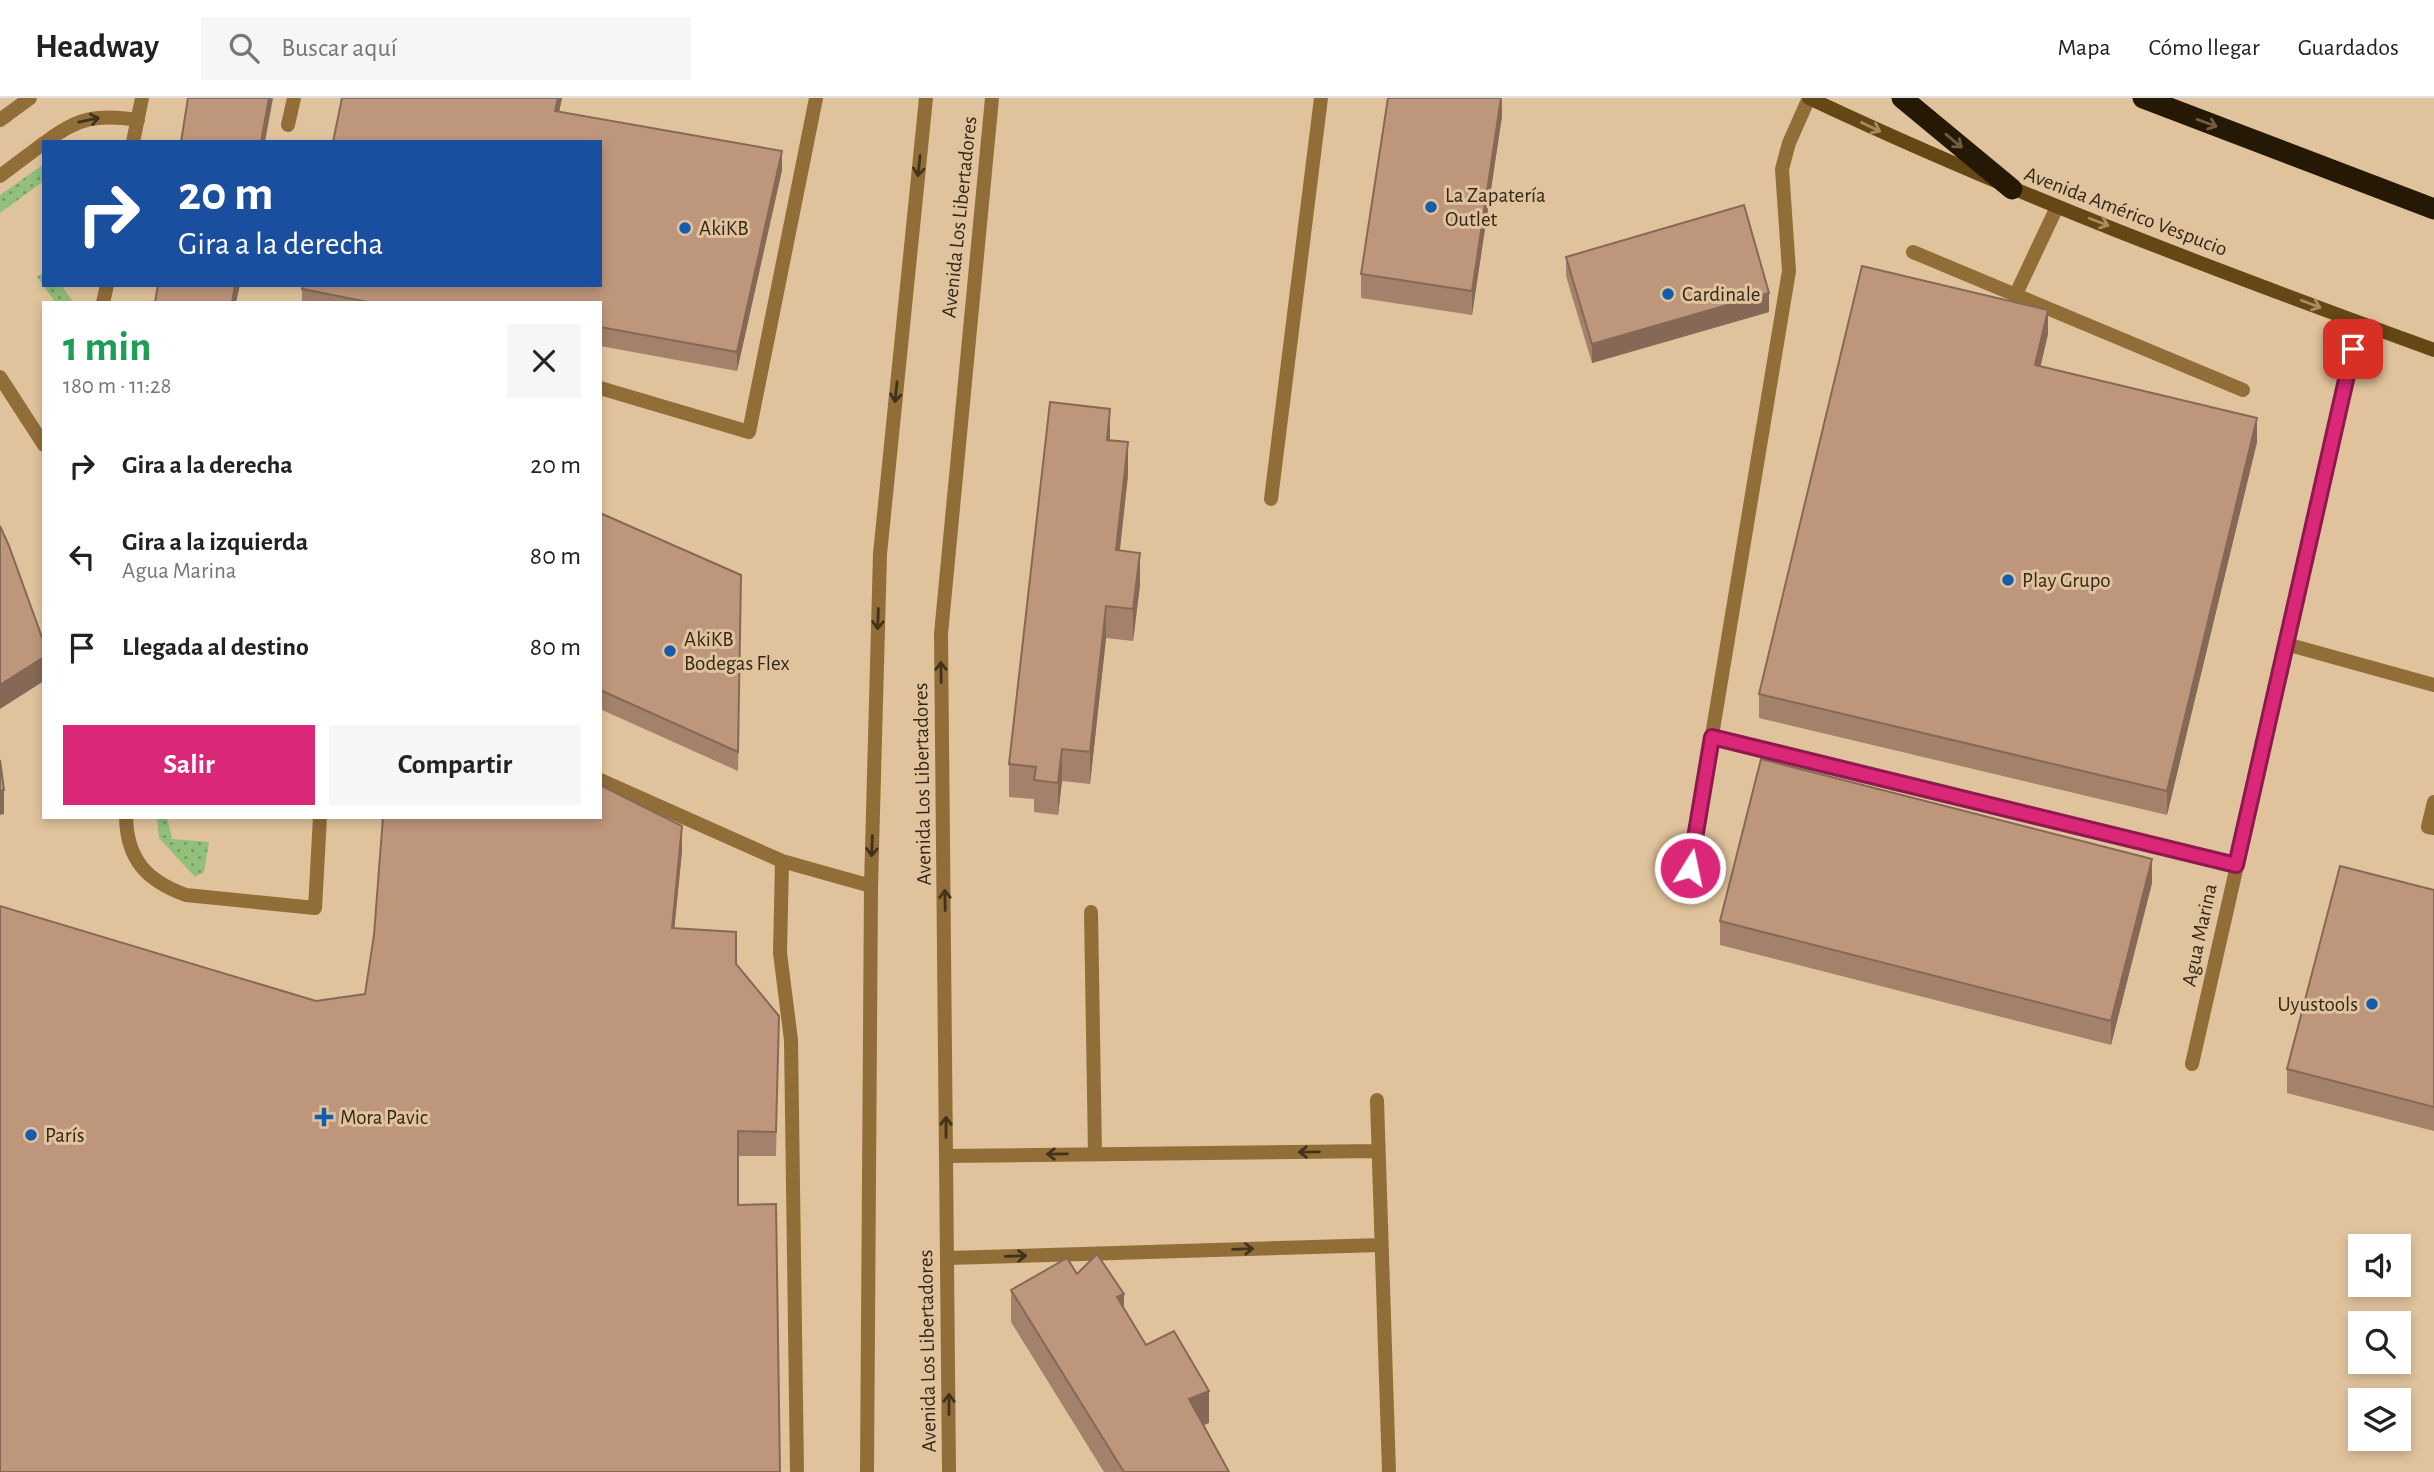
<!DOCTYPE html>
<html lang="es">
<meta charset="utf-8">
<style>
:root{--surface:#fff;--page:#f6f6f6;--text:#222;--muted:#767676;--line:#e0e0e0;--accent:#db2777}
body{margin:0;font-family:"Alegreya Sans",sans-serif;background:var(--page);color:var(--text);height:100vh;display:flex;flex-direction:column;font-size:26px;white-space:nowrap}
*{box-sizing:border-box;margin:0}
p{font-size:23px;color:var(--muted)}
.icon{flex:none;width:38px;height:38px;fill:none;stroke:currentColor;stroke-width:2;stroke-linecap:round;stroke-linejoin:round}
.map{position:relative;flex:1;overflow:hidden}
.drawer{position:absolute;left:42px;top:203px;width:560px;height:518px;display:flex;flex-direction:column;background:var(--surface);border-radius:0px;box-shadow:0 4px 10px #0003}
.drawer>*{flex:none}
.banner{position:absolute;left:42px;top:42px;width:560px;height:147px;border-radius:0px;box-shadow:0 4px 10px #0003;background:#1a4fa0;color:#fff;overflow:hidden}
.fabs{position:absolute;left:2348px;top:1136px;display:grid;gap:14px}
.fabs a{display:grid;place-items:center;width:63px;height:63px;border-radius:0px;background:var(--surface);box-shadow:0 4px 10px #0003;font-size:35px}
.pin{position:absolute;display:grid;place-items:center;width:60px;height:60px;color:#fff;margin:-30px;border-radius:14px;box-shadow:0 4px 10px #0006}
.me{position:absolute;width:77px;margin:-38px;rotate:10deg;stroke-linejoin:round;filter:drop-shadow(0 0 5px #0008)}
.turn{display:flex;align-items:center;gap:24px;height:147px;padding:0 21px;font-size:32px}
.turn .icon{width:91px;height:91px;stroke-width:2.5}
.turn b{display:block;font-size:49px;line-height:60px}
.round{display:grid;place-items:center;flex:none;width:74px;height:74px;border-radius:0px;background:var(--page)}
.head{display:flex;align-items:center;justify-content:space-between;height:119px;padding:0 21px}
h1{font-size:42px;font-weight:700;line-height:52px;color:#1e9e55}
.cta{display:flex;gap:14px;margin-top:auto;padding:14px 21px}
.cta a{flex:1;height:80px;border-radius:0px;background:var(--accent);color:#fff;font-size:28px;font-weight:700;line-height:80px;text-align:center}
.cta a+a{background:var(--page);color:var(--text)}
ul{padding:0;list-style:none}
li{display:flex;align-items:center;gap:21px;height:91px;padding:0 21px}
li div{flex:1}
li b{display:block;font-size:26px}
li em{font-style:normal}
header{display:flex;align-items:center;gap:42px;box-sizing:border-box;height:98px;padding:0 35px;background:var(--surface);border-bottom:2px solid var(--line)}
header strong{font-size:33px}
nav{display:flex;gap:38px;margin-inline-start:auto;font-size:24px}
.search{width:490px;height:63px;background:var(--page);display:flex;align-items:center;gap:18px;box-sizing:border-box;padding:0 24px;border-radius:0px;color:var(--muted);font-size:26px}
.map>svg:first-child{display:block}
.grass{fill:url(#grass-dots)}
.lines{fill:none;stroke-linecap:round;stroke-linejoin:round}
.service{stroke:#916d38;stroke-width:14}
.minor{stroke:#916d38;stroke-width:14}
.tertiary{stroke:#916d38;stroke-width:14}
.secondary{stroke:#654615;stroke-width:14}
.motorway{stroke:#251906;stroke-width:21}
.wall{fill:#a3816a}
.shaded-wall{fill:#856956}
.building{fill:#be967b;stroke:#856956;stroke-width:2}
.oneway{stroke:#41321e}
.oneway2{stroke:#705d42}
.oneway3{stroke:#a98b5f}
.route-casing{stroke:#8e194d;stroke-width:18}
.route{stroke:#db2777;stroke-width:12}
.poi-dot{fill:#155cac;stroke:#e0c39c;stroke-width:2.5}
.labels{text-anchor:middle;stroke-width:6;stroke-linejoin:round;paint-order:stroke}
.poi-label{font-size:21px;fill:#332819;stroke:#e0c39c;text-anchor:start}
.street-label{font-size:21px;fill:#332819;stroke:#e0c39c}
</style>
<header>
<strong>Headway</strong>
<div class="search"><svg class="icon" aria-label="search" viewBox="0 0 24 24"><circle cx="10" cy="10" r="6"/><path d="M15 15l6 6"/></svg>Buscar aquí</div>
<nav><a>Mapa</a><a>Cómo llegar</a><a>Guardados</a></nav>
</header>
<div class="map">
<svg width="2434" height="1374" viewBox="0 0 2434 1374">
<defs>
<pattern id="grass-dots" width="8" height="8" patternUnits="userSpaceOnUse" patternTransform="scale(1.75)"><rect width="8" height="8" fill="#92bf79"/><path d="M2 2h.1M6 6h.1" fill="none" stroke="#789b62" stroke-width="1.8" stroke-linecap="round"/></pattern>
</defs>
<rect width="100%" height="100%" fill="#e0c39c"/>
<!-- grass -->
<path class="grass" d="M44,66V83L0,115V97Z
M44,174V187H61L74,205H56L37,179Z
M157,719H167L172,741L209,744L204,774L195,779L159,740Z"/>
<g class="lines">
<!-- service -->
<path class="service" d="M0,22L30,0
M288,27L294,0
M46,44C78,19 98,16 138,22
M133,44L142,0
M0,78L44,45
M1913,154L2243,292
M2015,198L2057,109
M103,205L107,187
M0,279L44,347
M600,290L749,334L816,0
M1271,401L1321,0
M2286,546L2434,587
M1712,639L2236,767
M600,682L782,763L871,788
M2434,704L2428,729L2434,730
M126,719C127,762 147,783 186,797L315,810L320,719
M782,763L780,855L791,942L797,1374
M1690,770L1789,173L1782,71L1789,45L1809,0
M1091,814L1095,1056
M1377,1002L1389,1374
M946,1058L1378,1053
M948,1160L1381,1147"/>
<!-- minor -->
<path class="minor" d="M2192,966L2360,225"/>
<!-- tertiary -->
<path class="tertiary" d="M867,1374L871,788L880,456L926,0
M949,1374L941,536L992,0"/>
<!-- secondary -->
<path class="secondary" d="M1809,0C2012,96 2223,175 2434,252"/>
<!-- motorway -->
<path class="motorway" d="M1902,0L2012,91
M2143,0L2434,111"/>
</g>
<!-- wall -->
<path class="wall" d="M342,0H562L559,14L782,72L737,273L600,248V205H302V191Z
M1502,0V18L1472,217L1361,200V176Z
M1566,159L1769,214L1592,265L1566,178Z
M2048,236L2040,269L2257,344L2167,717L1759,620V596Z
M1110,342L1128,377L1120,452L1140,487L1133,543L1106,540L1090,686L1062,683L1058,717L1034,714V701L1009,699V666Z
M600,415L741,477L738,673L600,611Z
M682,753L674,831L736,866L779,918L776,1058H738V1107L316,903L365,896Z
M2152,785L2111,947L1720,847V823Z
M2434,792V1033L2287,995V971Z
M1077,1176L1124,1211L1146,1247L1209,1325L1204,1327L1229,1374H1104L1011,1224V1192Z"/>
<!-- shaded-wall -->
<path class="shaded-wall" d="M269,0H273L265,44H261Z
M558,0H562L555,32V13Z
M1501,0L1502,18L1472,217V193Z
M782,53V72L737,273V254Z
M235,187H240L236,205H232Z
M1769,195V214L1592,265V246Z
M2048,212V236L2035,292V267Z
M1110,311V343L1107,342Z
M2257,320V344L2167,717V693Z
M1128,344V377L1116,484V452Z
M1140,455V487L1133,543V511Z
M1106,508V540L1090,686V654Z
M44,559V583L0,611V587Z
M1062,651V683L1058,717V685Z
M4,692V716L0,717V693Z
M682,728V753L672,855V830Z
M2152,761V785L2111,947V923Z
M1124,1196V1228L1117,1199Z
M1209,1293V1325L1189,1333V1301Z"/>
<!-- building -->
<path class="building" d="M188,0H269L261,44H181Z
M342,0H558L555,13L782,53L737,254L600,229V205H373L302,191L303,187H600V44H333Z
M1388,0H1501L1472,193L1361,176Z
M1744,107L1769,195L1592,246L1566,159Z
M1862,168L2048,212L2035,267L2257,320L2167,693L1759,596Z
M158,187H235L232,205L155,204Z
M1050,304L1110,311L1107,342L1128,344L1116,452L1140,455L1133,511L1106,508L1090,654L1062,651L1058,685L1034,682L1036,669L1009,666Z
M600,415L741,477L738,654L600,592Z
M0,428L9,448L44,545V559L0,587Z
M1761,661L2152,761L2111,923L1720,823Z
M0,662L4,692L0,693Z
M600,687L682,728L672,830L736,834V866L779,918L776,1034L738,1033V1107L776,1106L780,1374H0V808L316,903L365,896L374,837L383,719H600Z
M2340,768L2434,792V1009L2287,971Z
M1097,1156L1124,1196L1117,1199L1146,1247L1174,1233L1209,1293L1189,1301L1229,1374H1124L1011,1192L1067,1160L1077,1176Z"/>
<!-- one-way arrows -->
<defs><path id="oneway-shaft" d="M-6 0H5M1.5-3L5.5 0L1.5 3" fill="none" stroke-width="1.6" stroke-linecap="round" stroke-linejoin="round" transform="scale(1.75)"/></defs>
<g class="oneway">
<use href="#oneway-shaft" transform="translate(89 22) rotate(-12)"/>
<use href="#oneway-shaft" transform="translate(919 68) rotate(96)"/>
<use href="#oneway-shaft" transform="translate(896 294) rotate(96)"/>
<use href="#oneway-shaft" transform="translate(878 521) rotate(92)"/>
<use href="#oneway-shaft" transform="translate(941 574) rotate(-91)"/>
<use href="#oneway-shaft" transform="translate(872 748) rotate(92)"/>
<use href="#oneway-shaft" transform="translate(945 802) rotate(-91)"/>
<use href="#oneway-shaft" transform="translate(946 1029) rotate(-90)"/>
<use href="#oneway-shaft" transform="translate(1309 1054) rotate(179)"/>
<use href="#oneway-shaft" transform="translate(1057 1056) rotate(179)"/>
<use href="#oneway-shaft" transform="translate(1243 1151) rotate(-2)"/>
<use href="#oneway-shaft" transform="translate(1016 1158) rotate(-2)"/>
<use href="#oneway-shaft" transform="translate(949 1306) rotate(-90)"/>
</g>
<g class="oneway2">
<use href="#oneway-shaft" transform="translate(2207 25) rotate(20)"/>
<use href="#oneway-shaft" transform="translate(1954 43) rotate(40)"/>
</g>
<g class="oneway3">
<use href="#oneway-shaft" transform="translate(1871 29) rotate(25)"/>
<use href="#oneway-shaft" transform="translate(2099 124) rotate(21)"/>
<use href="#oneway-shaft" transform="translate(2311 206) rotate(21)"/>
</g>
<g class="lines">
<defs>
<path id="route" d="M1690,770L1712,639L2236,767L2353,251"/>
</defs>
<!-- route casing -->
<use href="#route" class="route-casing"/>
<!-- route -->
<use href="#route" class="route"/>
</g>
<!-- markers -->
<g class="poi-dot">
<circle cx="1431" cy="109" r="7"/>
<circle cx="685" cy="130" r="7"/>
<circle cx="1668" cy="196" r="7"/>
<circle cx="2008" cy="482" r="7"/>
<circle cx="670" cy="553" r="7"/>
<circle cx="2372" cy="906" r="7"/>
<path d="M320.5 1008.5h7v7h7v7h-7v7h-7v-7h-7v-7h7z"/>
<circle cx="31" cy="1037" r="7"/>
</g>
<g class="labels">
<!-- poi labels -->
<g class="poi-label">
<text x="1445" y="104">La Zapatería<tspan x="1445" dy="24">Outlet</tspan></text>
<text x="699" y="137">AkiKB</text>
<text x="1682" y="203">Cardinale</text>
<text x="2022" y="489">Play Grupo</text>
<text x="684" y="548">AkiKB<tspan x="684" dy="24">Bodegas Flex</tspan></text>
<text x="2358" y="913" text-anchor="end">Uyustools</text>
<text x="340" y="1026">Mora Pavic</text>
<text x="45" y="1044">París</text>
</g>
<!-- street labels -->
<g class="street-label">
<text transform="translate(2126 113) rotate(21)" y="7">Avenida Américo Vespucio</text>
<text transform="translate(959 119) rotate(-84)" y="7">Avenida Los Libertadores</text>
<text transform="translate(922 686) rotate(-91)" y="7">Avenida Los Libertadores</text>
<text transform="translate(2199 837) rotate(-78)" y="7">Agua Marina</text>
<text transform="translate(927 1253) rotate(-91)" y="7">Avenida Los Libertadores</text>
</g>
</g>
</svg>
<div class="fabs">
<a><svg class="icon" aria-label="sound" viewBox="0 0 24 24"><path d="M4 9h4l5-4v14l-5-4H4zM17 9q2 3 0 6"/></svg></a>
<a><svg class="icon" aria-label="search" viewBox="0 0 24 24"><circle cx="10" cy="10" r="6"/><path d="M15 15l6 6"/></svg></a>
<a><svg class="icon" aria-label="layers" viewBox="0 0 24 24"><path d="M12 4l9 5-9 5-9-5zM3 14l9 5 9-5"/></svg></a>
</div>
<div class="pin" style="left:2353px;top:251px;background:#d93025"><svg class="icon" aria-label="arrive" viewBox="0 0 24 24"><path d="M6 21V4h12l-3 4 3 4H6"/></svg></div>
<svg class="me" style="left:1690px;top:770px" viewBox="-20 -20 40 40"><circle r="17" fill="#db2777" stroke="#fff" stroke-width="3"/><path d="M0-11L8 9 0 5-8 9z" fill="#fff"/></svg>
<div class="banner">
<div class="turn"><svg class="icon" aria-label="right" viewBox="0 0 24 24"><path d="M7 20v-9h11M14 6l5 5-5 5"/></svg><div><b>20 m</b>Gira a la derecha</div></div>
</div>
<section class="drawer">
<div class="head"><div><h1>1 min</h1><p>180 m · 11:28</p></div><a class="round"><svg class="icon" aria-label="close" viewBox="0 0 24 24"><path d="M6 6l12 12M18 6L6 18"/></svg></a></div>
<ul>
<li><svg class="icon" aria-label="right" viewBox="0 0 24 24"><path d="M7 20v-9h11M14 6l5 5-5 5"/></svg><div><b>Gira a la derecha</b></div><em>20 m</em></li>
<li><svg class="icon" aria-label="left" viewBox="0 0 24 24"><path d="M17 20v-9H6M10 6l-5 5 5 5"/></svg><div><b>Gira a la izquierda</b><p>Agua Marina</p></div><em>80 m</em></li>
<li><svg class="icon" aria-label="arrive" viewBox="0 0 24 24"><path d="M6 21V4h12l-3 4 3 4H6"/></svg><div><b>Llegada al destino</b></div><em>80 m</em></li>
</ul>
<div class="cta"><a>Salir</a><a>Compartir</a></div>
</section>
</div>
